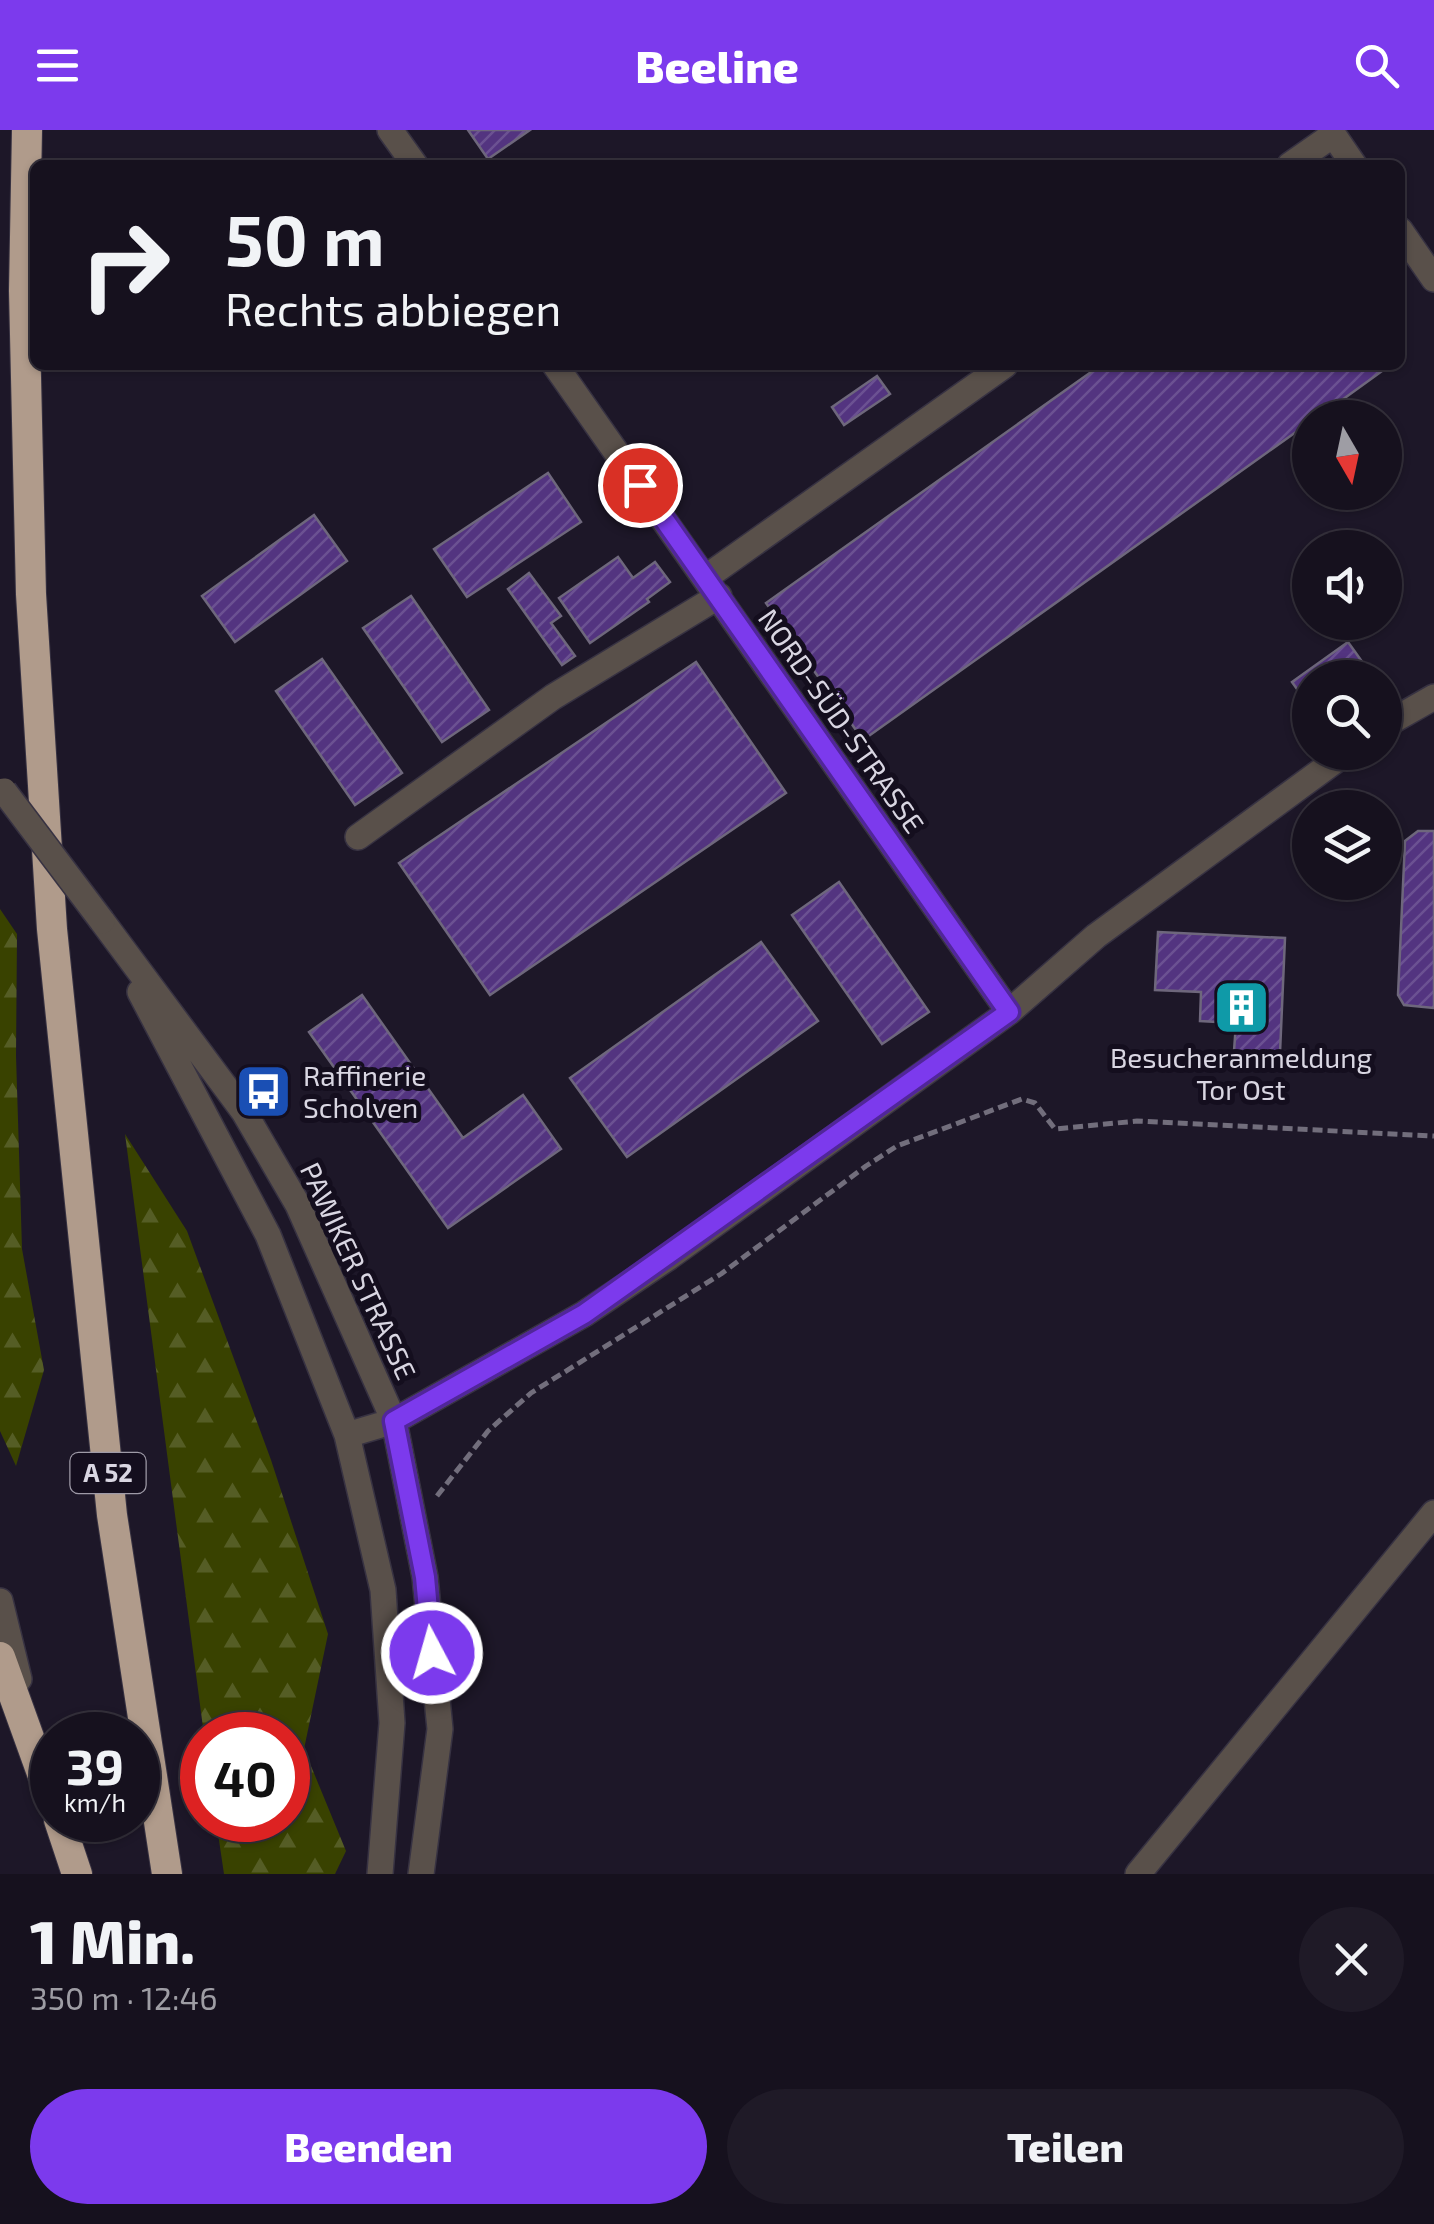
<!DOCTYPE html>
<html lang="de">
<meta charset="utf-8">
<style>
:root{--surface:#16111e;--page:#1f1a27;--text:#f1f3f6;--muted:#9e9da4;--line:#35313c;--accent:#7c3aed}
body{margin:0;font-family:"Exo 2",sans-serif;background:var(--page);color:var(--text);height:100vh;display:flex;flex-direction:column;font-size:38px;white-space:nowrap}
*{box-sizing:border-box;margin:0}
p{font-size:32px;color:var(--muted)}
.icon{flex:none;width:55px;height:55px;fill:none;stroke:currentColor;stroke-width:2;stroke-linecap:round;stroke-linejoin:round}
.map{position:relative;height:1744px;overflow:hidden}
.side{display:flex;flex-direction:column;background:var(--surface);flex:1}
.side>*{flex:none}
.banner{position:absolute;left:30px;top:30px;width:1375px;height:210px;border-radius:15px;box-shadow:0 2px 8px #0004,0 0 0 2px var(--line);background:#16111e;color:var(--text);overflow:hidden}
.needle{width:65px;rotate:171deg}
.controls{position:absolute;left:1292px;top:270px;display:grid;gap:20px}
.controls a{display:grid;place-items:center;width:110px;height:110px;border-radius:50%;background:var(--surface);box-shadow:0 2px 8px #0004,0 0 0 2px var(--line);font-size:50px}
.speed{position:absolute;left:30px;top:1582px;display:flex;gap:20px;font-size:50px;font-weight:700;text-align:center}
.speed>*{display:grid;place-content:center;width:130px;height:130px;border-radius:50%;background:var(--surface);box-shadow:0 2px 8px #0004,0 0 0 2px var(--line);line-height:1}
.speed small{font-size:25px;font-weight:400}
.speed .limit{border:15px solid #d22;background:#fff;color:#111}
.pin{position:absolute;display:grid;place-items:center;width:85px;height:85px;color:#fff;margin:-42px;border:5px solid #fff;border-radius:50%;box-shadow:0 2px 10px #0007}
.me{position:absolute;width:110px;margin:-55px;rotate:354deg;stroke-linejoin:round;filter:drop-shadow(0 0 8px #0008)}
.turn{display:flex;align-items:center;gap:35px;height:210px;padding:0 30px;font-size:45px}
.turn .icon{width:130px;height:130px;stroke-width:2.5}
.turn b{display:block;font-size:70px;line-height:85px}
.round{display:grid;place-items:center;flex:none;width:105px;height:105px;border-radius:52px;background:var(--page)}
.headline{display:flex;align-items:center;justify-content:space-between;height:170px;padding:0 30px}
h1{font-size:60px;font-weight:800;line-height:75px}
.cta{display:flex;gap:20px;margin-top:auto;padding:20px 30px}
.cta a{flex:1;height:115px;border-radius:60px;background:var(--accent);color:#fff;font-size:40px;font-weight:800;line-height:115px;text-align:center}
.cta a+a{background:var(--page);color:var(--text)}
header{display:flex;justify-content:space-between;align-items:center;height:130px;padding:0 30px;background:var(--accent);color:#fff;font-size:45px;font-weight:800}
.map>svg:first-child{display:block}
.forest{fill:url(#forest-firs)}
.building{fill:url(#building-hatch);stroke:#6e677c;stroke-width:2.5}
.lines{fill:none;stroke-linecap:round;stroke-linejoin:round}
.minor-casing{stroke:#373242;stroke-width:28}
.highway-casing{stroke:#373242;stroke-width:32}
.path{stroke:#726e7c;stroke-width:5;stroke-dasharray:10 5;stroke-linecap:butt}
.minor{stroke:#59504a;stroke-width:25}
.highway{stroke:#b09b8b;stroke-width:30}
.minor-bridge-casing{stroke:#373242;stroke-width:28;stroke-linecap:butt}
.minor-bridge{stroke:#59504a;stroke-width:25}
.route-casing{stroke:#51269a;stroke-width:25}
.route{stroke:#7c3aed;stroke-width:18}
.labels{text-anchor:middle;stroke-width:10;stroke-linejoin:round;paint-order:stroke}
.shield{fill:#140e1e;stroke:#9e9aa7;stroke-width:2.5}
.shield-label{font-size:25px;font-weight:bold;fill:#d9d6e2}
.street-label{font-size:28px;fill:#d9d6e2;stroke:#140e1e}
.poi-label{font-size:28px;fill:#d9d6e2;stroke:#140e1e}
</style>
<header><svg class="icon" aria-label="menu" viewBox="0 0 24 24"><path d="M4 6h16M4 12h16M4 18h16"/></svg>Beeline<svg class="icon" aria-label="search" viewBox="0 0 24 24"><circle cx="10" cy="10" r="6"/><path d="M15 15l6 6"/></svg></header>
<div class="map">
<svg width="1434" height="1744" viewBox="0 0 1434 1744">
<defs>
<pattern id="forest-firs" width="22" height="20" patternUnits="userSpaceOnUse" patternTransform="scale(2.5)"><rect width="22" height="20" fill="#394200"/><path d="M5 1l3.5 6h-7zM16 11l3.5 6h-7z" fill="#555d25"/></pattern>
<pattern id="building-hatch" width="6" height="6" patternUnits="userSpaceOnUse" patternTransform="scale(2.5)"><rect width="6" height="6" fill="#533480"/><path d="M-1 1l2-2M0 6l6-6M5 7l2-2" fill="none" stroke="#6b5192"/></pattern>
</defs>
<rect width="100%" height="100%" fill="#1d1728"/>
<!-- forest -->
<path class="forest" d="M0,779L17,804L16,926L22,1119L44,1240L16,1336L0,1301Z
M125,1004L187,1101L271,1330L328,1504L304,1619L346,1721L335,1744H224L216,1690H288V1605H204Z"/>
<!-- building -->
<path class="building" d="M468,0H530L488,29Z
M1101,235L1389,236L1317,288H1310V292L863,610L766,473Z
M877,246L890,264L844,295L832,277Z
M548,343L581,392L467,467L434,419Z
M314,385L347,431L235,512L202,466Z
M618,427L633,448L655,432L670,452L647,469L649,472L590,513L559,468Z
M529,443L561,486L551,493L575,526L562,535L508,459Z
M411,466L489,580L442,612L363,498Z
M1348,512L1363,533L1343,548H1310V571L1307,573L1292,552Z
M322,529L402,643L355,675L276,561Z
M696,532L786,663L490,865L399,733Z
M1418,701H1434V878L1404,875L1398,865L1405,711Z
M839,752L929,882L882,914L792,785Z
M1158,802L1285,808L1280,923L1234,921L1236,893L1200,891L1201,862L1155,860Z
M761,812L818,891L627,1027L570,948Z
M362,865L463,1008L523,965L561,1019L448,1098L309,902Z"/>
<g class="lines">
<defs>
<path id="minor" d="M390,0L415,35
M1330,0L1354,35
M1290,35L1333,5
M1400,100L1434,149
M555,235L1009,882
M705,448L1005,235
M1385,595L1434,567
M358,707L553,567L719,466
M102,791L244,982L298,1075L394,1291L425,1447L440,1599L421,1744
M140,862L268,1105L347,1305L383,1460L392,1593L380,1744
M347,1305L394,1291L584,1184L669,1127L1009,882L1096,806L1347,622
M0,1471L19,1549
M1138,1744L1434,1383"/>
<path id="highway" d="M27,0L24,161L31,464L52,799L112,1385L167,1744
M0,1527L52,1671
M59,1690L77,1744"/>
</defs>
<!-- minor casing -->
<use href="#minor" class="minor-casing"/>
<!-- highway casing -->
<use href="#highway" class="highway-casing"/>
<!-- path -->
<path class="path" d="M437,1366L488,1301L531,1263L721,1144L866,1036L897,1016L1022,969L1035,973L1055,999L1137,991L1434,1006"/>
<!-- minor -->
<use href="#minor" class="minor"/>
<!-- highway -->
<use href="#highway" class="highway"/>
<defs>
<path id="minor-bridge" d="M4,661L102,791"/>
</defs>
<!-- minor-bridge casing -->
<use href="#minor-bridge" class="minor-bridge-casing"/>
<!-- minor-bridge -->
<use href="#minor-bridge" class="minor-bridge"/>
</g>
<g class="lines">
<defs>
<path id="route" d="M432,1523L425,1447L394,1291L584,1184L1009,882L640,355"/>
</defs>
<!-- route casing -->
<use href="#route" class="route-casing"/>
<!-- route -->
<use href="#route" class="route"/>
</g>
<!-- icons -->
<defs>
<symbol id="building-square" viewBox="-11 -11 22 22"><rect x="-9" y="-9" width="18" height="18" rx="4" fill="#0f9aa8" stroke="#140e1e"/><path d="M-4-6H4V6H1V3H-1V6H-4ZM-2.5-4.3h1.7v1.8h-1.7ZM.8-4.3h1.7v1.8H.8ZM-2.5-1h1.7V.8h-1.7ZM.8-1h1.7V.8H.8Z" fill="#fff"/></symbol>
<symbol id="bus-square" viewBox="-11 -11 22 22"><rect x="-9" y="-9" width="18" height="18" rx="4" fill="#1a4fb4" stroke="#140e1e"/><path d="M-5-6H5V4H4V6H2V4H-2V6H-4V4H-5ZM-3.5-4V0h7V-4ZM-3.5 1.2v1.5H-2V1.2ZM2 1.2v1.5H3.5V1.2Z" fill="#fff"/></symbol>
</defs>
<g fill-rule="evenodd">
<use href="#building-square" x="1210" y="846" width="63" height="63"/>
<use href="#bus-square" x="232" y="930" width="63" height="63"/>
</g>
<g class="labels">
<!-- shield labels -->
<rect class="shield" x="70.5" y="1323" width="75" height="40" rx="8"/>
<g class="shield-label">
<text x="108" y="1352">A 52</text>
</g>
<!-- street labels -->
<g class="street-label">
<text transform="translate(841 591) rotate(55)" y="10">NORD-SÜD-STRASSE</text>
<text transform="translate(358 1141) rotate(65)" y="10">PAWIKER STRASSE</text>
</g>
<!-- poi labels -->
<g class="poi-label">
<text x="1241" y="938">Besucheranmeldung<tspan x="1241" dy="32">Tor Ost</tspan></text>
<text x="303" y="956" text-anchor="start">Raffinerie<tspan x="303" dy="32">Scholven</tspan></text>
</g>
</g>
</svg>
<div class="controls">
<a><svg class="needle" viewBox="-14 -14 28 28"><path d="M0-13l5 13h-10z" fill="#e53935"/><path d="M0 13l5-13h-10z" fill="#9e9da4"/></svg></a>
<a><svg class="icon" aria-label="sound" viewBox="0 0 24 24"><path d="M4 9h4l5-4v14l-5-4H4zM17 9q2 3 0 6"/></svg></a>
<a><svg class="icon" aria-label="search" viewBox="0 0 24 24"><circle cx="10" cy="10" r="6"/><path d="M15 15l6 6"/></svg></a>
<a><svg class="icon" aria-label="layers" viewBox="0 0 24 24"><path d="M12 4l9 5-9 5-9-5zM3 14l9 5 9-5"/></svg></a>
</div>
<div class="speed"><div>39<small>km/h</small></div><div class="limit">40</div></div>
<div class="pin" style="left:640px;top:355px;background:#d93025"><svg class="icon" aria-label="arrive" viewBox="0 0 24 24"><path d="M6 21V4h12l-3 4 3 4H6"/></svg></div>
<svg class="me" style="left:432px;top:1523px" viewBox="-20 -20 40 40"><circle r="17" fill="#7c3aed" stroke="#fff" stroke-width="3"/><path d="M0-11L8 9 0 5-8 9z" fill="#fff"/></svg>
<div class="banner">
<div class="turn"><svg class="icon" aria-label="right" viewBox="0 0 24 24"><path d="M7 20v-9h11M14 6l5 5-5 5"/></svg><div><b>50 m</b>Rechts abbiegen</div></div>
</div>
</div>
<section class="side">
<div class="headline"><div><h1>1 Min.</h1><p>350 m · 12:46</p></div><a class="round"><svg class="icon" aria-label="close" viewBox="0 0 24 24"><path d="M6 6l12 12M18 6L6 18"/></svg></a></div>
<div class="cta"><a>Beenden</a><a>Teilen</a></div>
</section>
